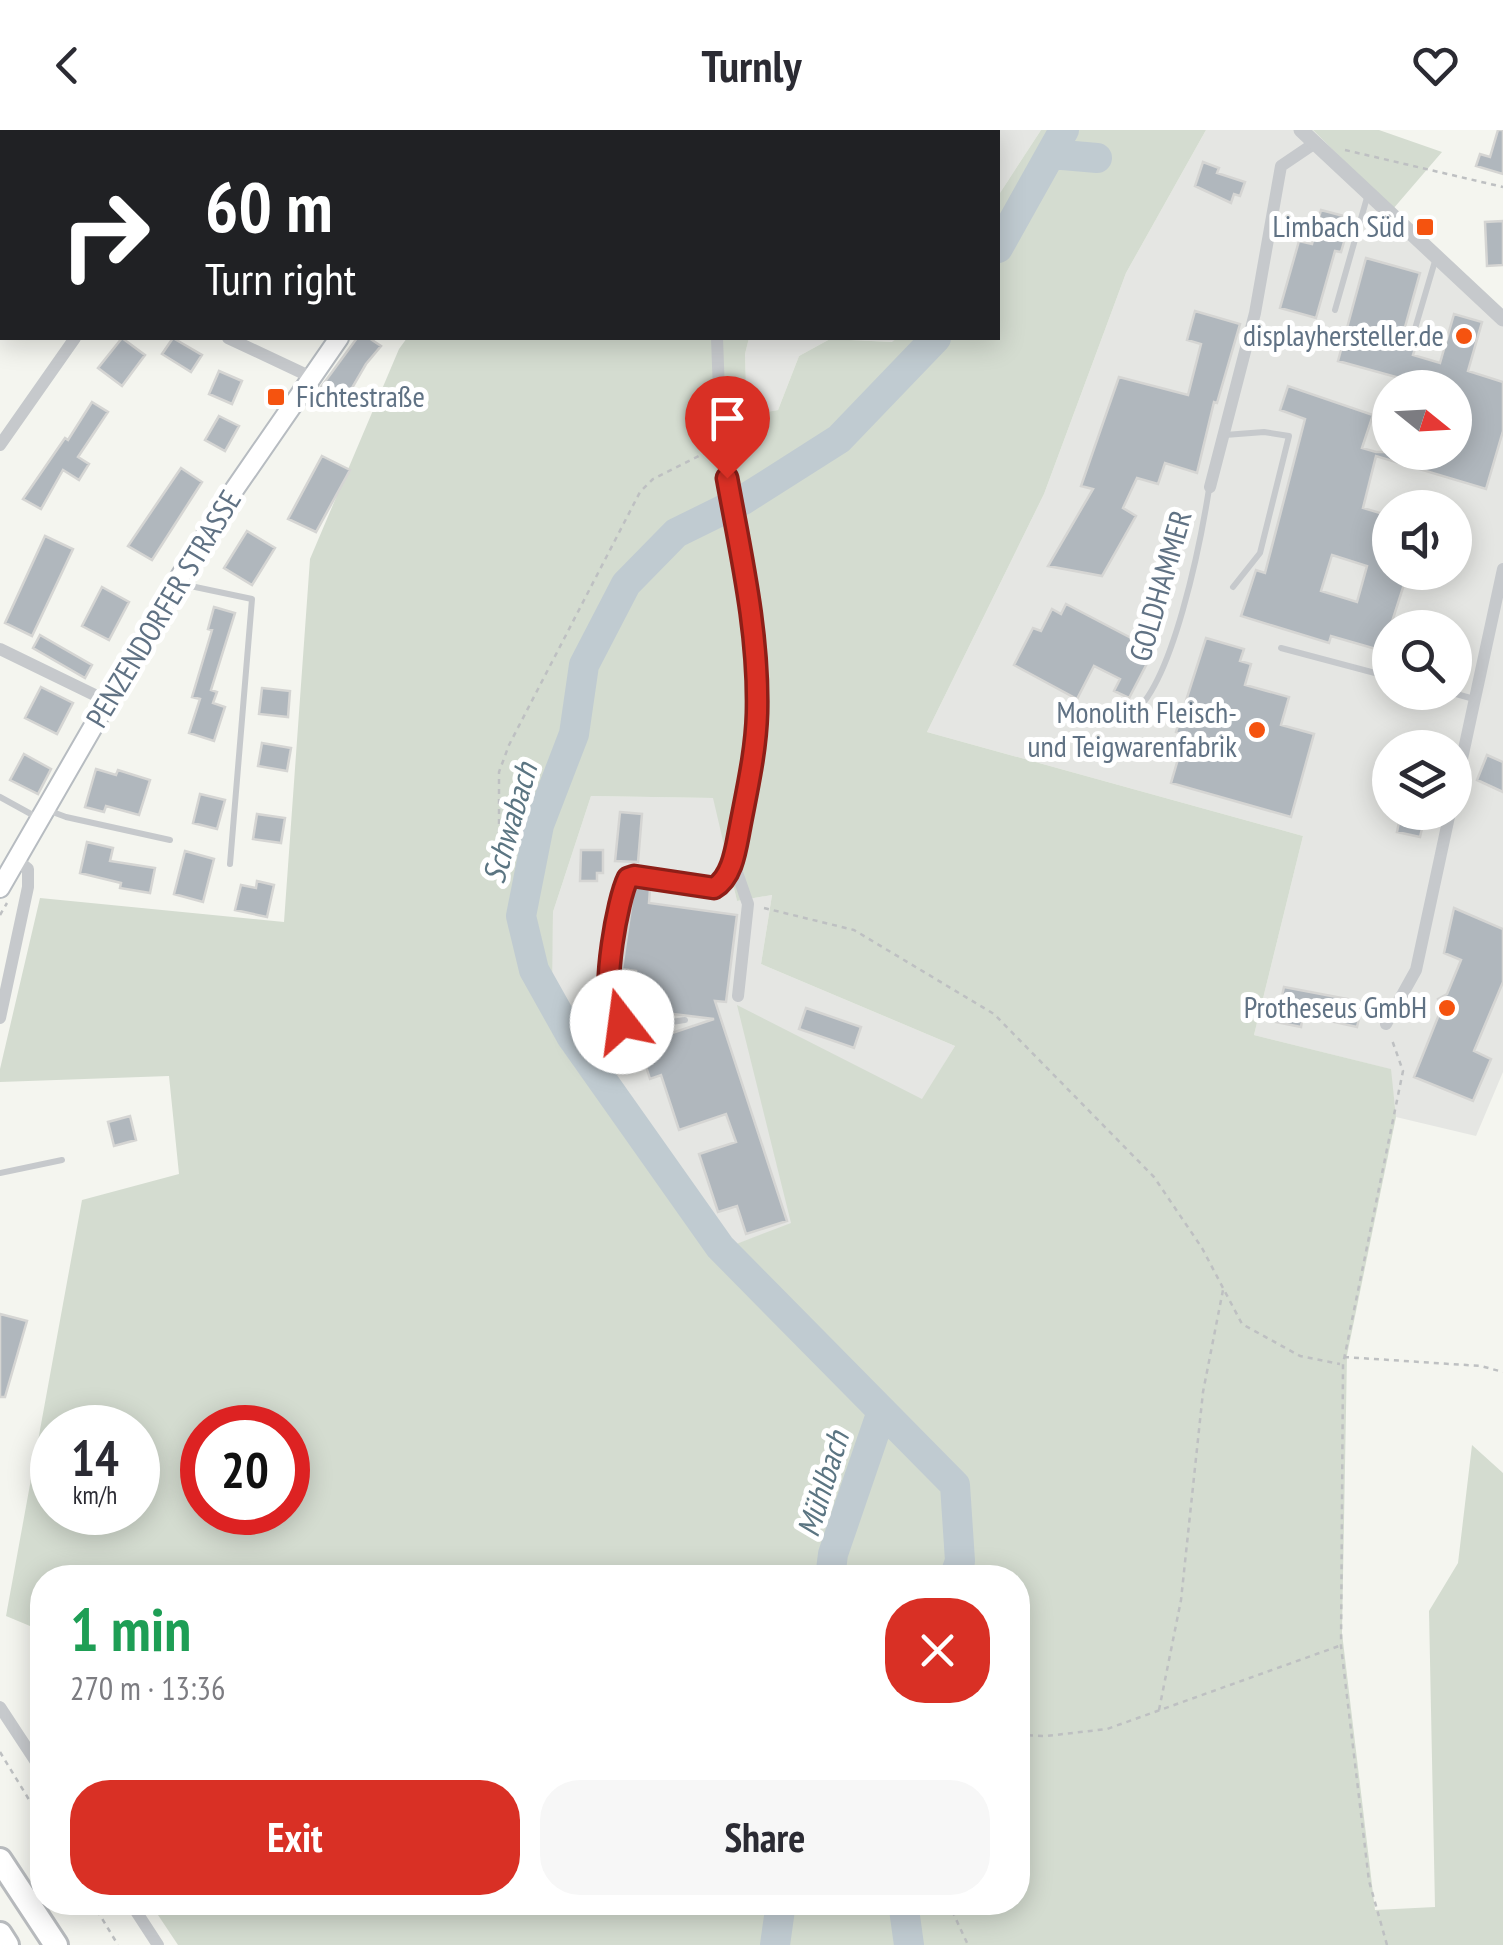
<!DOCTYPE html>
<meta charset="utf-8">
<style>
:root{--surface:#fff;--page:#f7f7f7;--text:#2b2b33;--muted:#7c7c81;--accent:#d93025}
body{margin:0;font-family:"PT Sans Narrow",sans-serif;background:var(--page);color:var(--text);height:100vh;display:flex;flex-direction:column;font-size:38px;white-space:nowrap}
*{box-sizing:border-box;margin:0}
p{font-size:32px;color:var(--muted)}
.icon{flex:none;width:55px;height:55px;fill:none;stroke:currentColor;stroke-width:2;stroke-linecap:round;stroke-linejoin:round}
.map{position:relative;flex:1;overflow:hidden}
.panel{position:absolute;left:30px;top:1435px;width:1000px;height:350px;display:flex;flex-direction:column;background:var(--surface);border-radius:40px;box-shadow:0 5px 25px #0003}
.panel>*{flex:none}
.guide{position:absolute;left:0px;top:0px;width:1000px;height:210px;box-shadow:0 5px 25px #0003;background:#202124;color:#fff;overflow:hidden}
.needle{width:65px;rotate:108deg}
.controls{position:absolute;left:1372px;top:240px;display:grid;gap:20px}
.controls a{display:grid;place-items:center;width:100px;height:100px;border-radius:50%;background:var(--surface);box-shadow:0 5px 25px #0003;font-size:50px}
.speed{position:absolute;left:30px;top:1275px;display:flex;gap:20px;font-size:50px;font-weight:700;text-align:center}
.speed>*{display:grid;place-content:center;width:130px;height:130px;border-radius:50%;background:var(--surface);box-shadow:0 5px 25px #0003;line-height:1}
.speed small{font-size:25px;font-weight:400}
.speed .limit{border:15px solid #d22;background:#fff;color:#111}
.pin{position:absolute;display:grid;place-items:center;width:85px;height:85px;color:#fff;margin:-102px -42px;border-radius:50% 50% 50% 0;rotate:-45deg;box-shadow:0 0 10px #0007}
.pin .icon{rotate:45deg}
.me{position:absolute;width:110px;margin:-55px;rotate:345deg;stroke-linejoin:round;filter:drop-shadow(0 0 8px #0008)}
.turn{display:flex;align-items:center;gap:35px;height:210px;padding:0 40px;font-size:45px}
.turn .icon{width:130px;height:130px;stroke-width:2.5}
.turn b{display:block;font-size:70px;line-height:85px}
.round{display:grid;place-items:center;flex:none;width:105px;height:105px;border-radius:40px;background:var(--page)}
.overview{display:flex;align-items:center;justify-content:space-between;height:170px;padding:0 40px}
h1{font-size:60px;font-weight:700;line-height:75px;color:#1e9e55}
.primary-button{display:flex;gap:20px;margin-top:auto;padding:20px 40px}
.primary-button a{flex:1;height:115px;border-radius:40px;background:var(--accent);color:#fff;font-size:40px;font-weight:700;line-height:115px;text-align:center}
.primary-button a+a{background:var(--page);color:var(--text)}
header{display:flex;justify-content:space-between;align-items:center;height:130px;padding:0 40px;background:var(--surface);font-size:45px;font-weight:700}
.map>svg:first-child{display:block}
.built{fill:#e5e6e3;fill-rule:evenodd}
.green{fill:#d4dcd0;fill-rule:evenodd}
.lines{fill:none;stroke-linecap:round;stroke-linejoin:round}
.river{stroke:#c0cbd1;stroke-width:30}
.building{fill:#b0b7bd;stroke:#d5d5d3;stroke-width:2.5;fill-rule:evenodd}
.secondary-casing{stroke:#b7bcc1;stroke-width:22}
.motorway-casing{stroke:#b7babd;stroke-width:28}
.path{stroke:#bec0c2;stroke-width:2.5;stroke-dasharray:5 5;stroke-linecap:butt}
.service{stroke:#c6c9cc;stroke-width:6}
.minor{stroke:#c6c9cc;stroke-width:12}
.tertiary{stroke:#c6c9cc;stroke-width:15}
.secondary{stroke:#fff;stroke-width:18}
.motorway{stroke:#fff;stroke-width:22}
.route-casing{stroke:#8d1f18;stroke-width:25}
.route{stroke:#d93025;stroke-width:18}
.poi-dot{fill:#f5530f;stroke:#fff;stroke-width:4}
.labels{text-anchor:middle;stroke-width:10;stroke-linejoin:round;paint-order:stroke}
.poi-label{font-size:30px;fill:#607284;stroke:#fff;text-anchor:end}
.street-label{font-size:30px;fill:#607284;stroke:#fff}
.water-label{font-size:32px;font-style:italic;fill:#5b7582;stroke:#fff}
</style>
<header><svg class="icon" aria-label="back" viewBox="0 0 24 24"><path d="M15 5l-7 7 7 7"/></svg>Turnly<svg class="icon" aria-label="heart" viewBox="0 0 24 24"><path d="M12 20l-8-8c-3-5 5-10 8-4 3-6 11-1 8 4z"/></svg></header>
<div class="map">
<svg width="1503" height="1815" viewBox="0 0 1503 1815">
<rect width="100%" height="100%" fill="#f4f5ef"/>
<!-- built -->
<path class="built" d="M786,0H1041L998,66V2H785Z
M1206,0H1313L1503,183V942L1476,1006L1396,987L1390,939L1254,905L1303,706L927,602L1044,364L1126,143ZM1390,258H1455V322H1390ZM1390,378H1455V442H1390ZM1390,498H1455V562H1390ZM1390,618H1455V682H1390Z
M749,208H897L893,212L830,209L799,226L778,280L747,287L745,224Z
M591,666L714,668L737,771L772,765L761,834L955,916L923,969L791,1094L731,1116L551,860L553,782Z"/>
<!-- green -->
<path class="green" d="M1041,0H1206L1126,143L1044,364L927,602L1303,706L1254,905L1391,939L1396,987L1347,1225L1342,1503L1375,1780L1435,1777L1429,1481L1458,1433L1472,1315L1503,1343V1815H178L154,1779L155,1773L1018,1772V1448H42V1501L6,1486L82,1070L179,1044L169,946L0,952V939L40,768L284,792L310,429L399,219L407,208H749L745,224L747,286L778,280L799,226L830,209L892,212L897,208H998V66ZM591,666L713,668L737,771L772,765L761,834L955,916L922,969L737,875L791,1093L731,1116L552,860L553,782ZM52,1298H138V1382H52ZM202,1298H288V1382H202Z
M1313,0H1379L1442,22L1393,79Z"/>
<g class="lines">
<!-- river -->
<path class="river" d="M1051,24L1097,28
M998,118L1064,0
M936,208L839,309L743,370L676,403L626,454L584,535L574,604L539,695L521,786L534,840L571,906L720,1117L955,1355L960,1431L954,1448
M830,1448L833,1424L882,1281
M903,1772L909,1815
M775,1815L781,1772"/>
</g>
<!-- building -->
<path class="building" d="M1498,0H1503V44L1476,36L1480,24L1490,27Z
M1203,32L1219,38L1217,43L1245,52L1240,66L1234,64L1231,73L1195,56Z
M1321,80L1351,88L1341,122L1335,121L1316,188L1280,178L1299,111L1312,114Z
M1503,91V135L1487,136L1485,92Z
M1366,128L1420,143L1400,215L1415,219L1413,225L1440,233L1454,184L1482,192L1468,241L1503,252V301L1486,359L1376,326L1363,378L1390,386V442H1408L1390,498V523L1331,506L1329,513L1241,486L1256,440L1265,443L1305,289L1280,280L1288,256L1373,285L1362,318L1376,322H1455V258H1409L1411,251L1338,231ZM1332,425L1367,436L1357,472L1321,461Z
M1195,181L1240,194L1217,273L1214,272L1197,343L1165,333L1158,354L1137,348L1123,378L1136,386L1102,446L1048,436L1093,359L1081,356L1119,247L1188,265L1201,214L1187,210Z
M122,208L145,225L122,256L98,238Z
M173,208L202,225L191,242L162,224Z
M357,208H369L381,216L366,234L345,270L321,257Z
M219,241L242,251L232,274L209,264Z
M92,272L108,282L78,327L89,334L79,350L63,340L41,379L23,369L65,308L68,310Z
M219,286L239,296L225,321L205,310Z
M322,326L350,340L316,402L288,389Z
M181,338L202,352L152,430L128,416Z
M247,401L275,418L252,455L224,438Z
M45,406L73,419L32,506L5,493Z
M102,457L129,472L109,510L82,496Z
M1066,474L1154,520L1129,568L1114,561L1120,549L1094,536L1077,569L1014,535L1033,498L1041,501L1052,479L1061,484Z
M214,477L235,483L211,560L217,562L213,573L225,577L214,611L189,603L200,569L192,567L212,500L208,499Z
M40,505L92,535L85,548L33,518Z
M1206,508L1244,519L1240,531L1251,534L1245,555L1289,567L1281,595L1314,604L1291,687L1171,653L1185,605L1176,602Z
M41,557L73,573L57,604L25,588Z
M262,558L290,561L288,587L259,584Z
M262,613L291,618L287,641L258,636Z
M24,624L51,639L38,664L10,650Z
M1487,625L1503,632V662L1477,650Z
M96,639L116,645L118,640L150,650L139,685L106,676L104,682L85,677Z
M200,664L225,670L217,699L193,693Z
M620,682L642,684L638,732L615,731Z
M1401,682H1426L1420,707L1397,702Z
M257,684L285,688L281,713L253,709Z
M87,712L113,718L110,731L155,738L150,763L120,758L121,753L80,743Z
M581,720H603V743H597V751H580Z
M185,721L214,729L203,772L174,764Z
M257,751L274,755L267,787L235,780L241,755L256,758Z
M634,757L650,759L649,773L737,785L726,872L715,871L787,1091L746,1104L737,1076L718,1082L699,1024L736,1012L726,984L679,1000L661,945L650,949L639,914L714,889L632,879L636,841L622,839Z
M1454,778L1503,799V852L1474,921L1491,929L1473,971L1414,947L1442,877L1438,869L1447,864L1461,830L1444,823Z
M1284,857L1363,872L1357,897L1303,885L1301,897L1276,892Z
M806,878L861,897L854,918L799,899Z
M130,986L136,1010L114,1016L108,992Z
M0,1184L27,1191L5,1267H0Z"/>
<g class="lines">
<defs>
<path id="secondary" d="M486,2L488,0
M0,758L176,453L234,360L339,208"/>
<path id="motorway" d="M0,1730L56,1815
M0,1804L7,1815"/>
</defs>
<!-- secondary casing -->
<use href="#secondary" class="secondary-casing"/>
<!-- motorway casing -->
<use href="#motorway" class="motorway-casing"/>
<!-- path -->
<path class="path" d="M1345,20L1503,57
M499,704V642L509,615L640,362L653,349L705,323
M764,778L854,800L994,884L1154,1047L1202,1118L1242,1194L1300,1226L1340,1234
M0,785L7,773
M1344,1227L1481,1236L1503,1242
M1159,1580L1181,1470L1203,1262L1223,1160
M1018,1605L1046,1606L1107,1599L1339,1516
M0,1622L42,1691
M92,1772L118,1815
M948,1772L968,1815
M1387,1815L1369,1751L1341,1516L1343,1234L1403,941L1392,910"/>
<!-- service -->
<path class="service" d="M1335,180L1368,64
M1414,202L1435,131
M1225,305L1264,302L1289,306L1260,423L1233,457
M181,454L252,469L230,734
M1281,518L1390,547
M1449,562L1474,569
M1100,589C1111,590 1122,592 1131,585C1173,556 1201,410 1209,359
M0,667L40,689
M50,681L66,687L170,710
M685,890C660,893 633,901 613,884L610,845L623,759L628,748L634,746L714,758L720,755L732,732
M0,1043L62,1030"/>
<!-- minor -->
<path class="minor" d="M304,2L305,0
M772,2L773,0
M0,177H2
M228,208L311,247
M717,208L721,318L752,483L757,584L748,657L733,731L748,774L738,866
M0,315L75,208
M1210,357L1255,183L1281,36L1315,13
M0,519L107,571
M1455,661L1503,439
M0,888L28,757V739L17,730
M1386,894L1416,840L1450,682
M0,1577L42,1641
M130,1772L158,1815"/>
<!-- tertiary -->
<path class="tertiary" d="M1301,0L1503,189"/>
<!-- secondary -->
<use href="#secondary" class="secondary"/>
<!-- motorway -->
<use href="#motorway" class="motorway"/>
</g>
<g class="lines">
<defs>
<path id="route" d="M622,892C618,888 614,886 612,881C602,858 617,770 628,748L634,746L714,758C733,747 736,717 740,697C747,660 756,621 757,583C759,503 741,425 727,348"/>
</defs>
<!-- route casing -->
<use href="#route" class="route-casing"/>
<!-- route -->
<use href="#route" class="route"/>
</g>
<!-- markers -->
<g class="poi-dot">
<rect x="1415" y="87" width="20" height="20" rx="5"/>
<circle cx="1464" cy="206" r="10"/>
<rect x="266" y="257" width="20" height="20" rx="5"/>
<circle cx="1257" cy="600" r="10"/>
<circle cx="1447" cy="878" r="10"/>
</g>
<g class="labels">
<!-- poi labels -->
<g class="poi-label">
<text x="1405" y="107">Limbach Süd</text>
<text x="1444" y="216">displayhersteller.de</text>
<text x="296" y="277" text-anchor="start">Fichtestraße</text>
<text x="1237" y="593">Monolith Fleisch-<tspan x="1237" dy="34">und Teigwarenfabrik</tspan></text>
<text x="1427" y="888">Protheseus GmbH</text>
</g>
<!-- street labels -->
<g class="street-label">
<text transform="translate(1161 456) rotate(-74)" y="10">GOLDHAMMER</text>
<text transform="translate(164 479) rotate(-59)" y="10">PENZENDORFER STRASSE</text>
</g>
<!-- water labels -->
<g class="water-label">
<text transform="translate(510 693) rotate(-74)" y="11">Schwabach</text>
<text transform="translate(823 1354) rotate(-73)" y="11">Mühlbach</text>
</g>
</g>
</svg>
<div class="controls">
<a><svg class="needle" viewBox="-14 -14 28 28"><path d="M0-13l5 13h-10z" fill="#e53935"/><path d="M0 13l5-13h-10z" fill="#7c7c81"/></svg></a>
<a><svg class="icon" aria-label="sound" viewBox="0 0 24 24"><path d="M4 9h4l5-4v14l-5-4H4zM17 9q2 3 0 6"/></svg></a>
<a><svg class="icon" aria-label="search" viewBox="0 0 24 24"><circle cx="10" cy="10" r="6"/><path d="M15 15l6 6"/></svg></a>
<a><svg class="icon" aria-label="layers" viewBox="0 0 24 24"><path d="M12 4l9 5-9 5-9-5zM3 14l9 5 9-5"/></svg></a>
</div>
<div class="speed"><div>14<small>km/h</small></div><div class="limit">20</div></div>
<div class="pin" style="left:727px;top:348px;background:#d93025"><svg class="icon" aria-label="arrive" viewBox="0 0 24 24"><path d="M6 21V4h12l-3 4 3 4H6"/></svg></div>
<svg class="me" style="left:622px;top:892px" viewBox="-20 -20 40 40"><circle r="19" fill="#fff"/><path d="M0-13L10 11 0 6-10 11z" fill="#d93025"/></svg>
<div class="guide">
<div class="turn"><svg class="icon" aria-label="right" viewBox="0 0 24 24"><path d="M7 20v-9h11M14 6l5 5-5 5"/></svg><div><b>60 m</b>Turn right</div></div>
</div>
<section class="panel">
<div class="overview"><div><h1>1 min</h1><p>270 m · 13:36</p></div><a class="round" style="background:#d93025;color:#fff"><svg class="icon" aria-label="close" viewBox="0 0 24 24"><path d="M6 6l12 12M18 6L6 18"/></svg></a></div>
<div class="primary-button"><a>Exit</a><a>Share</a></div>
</section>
</div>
